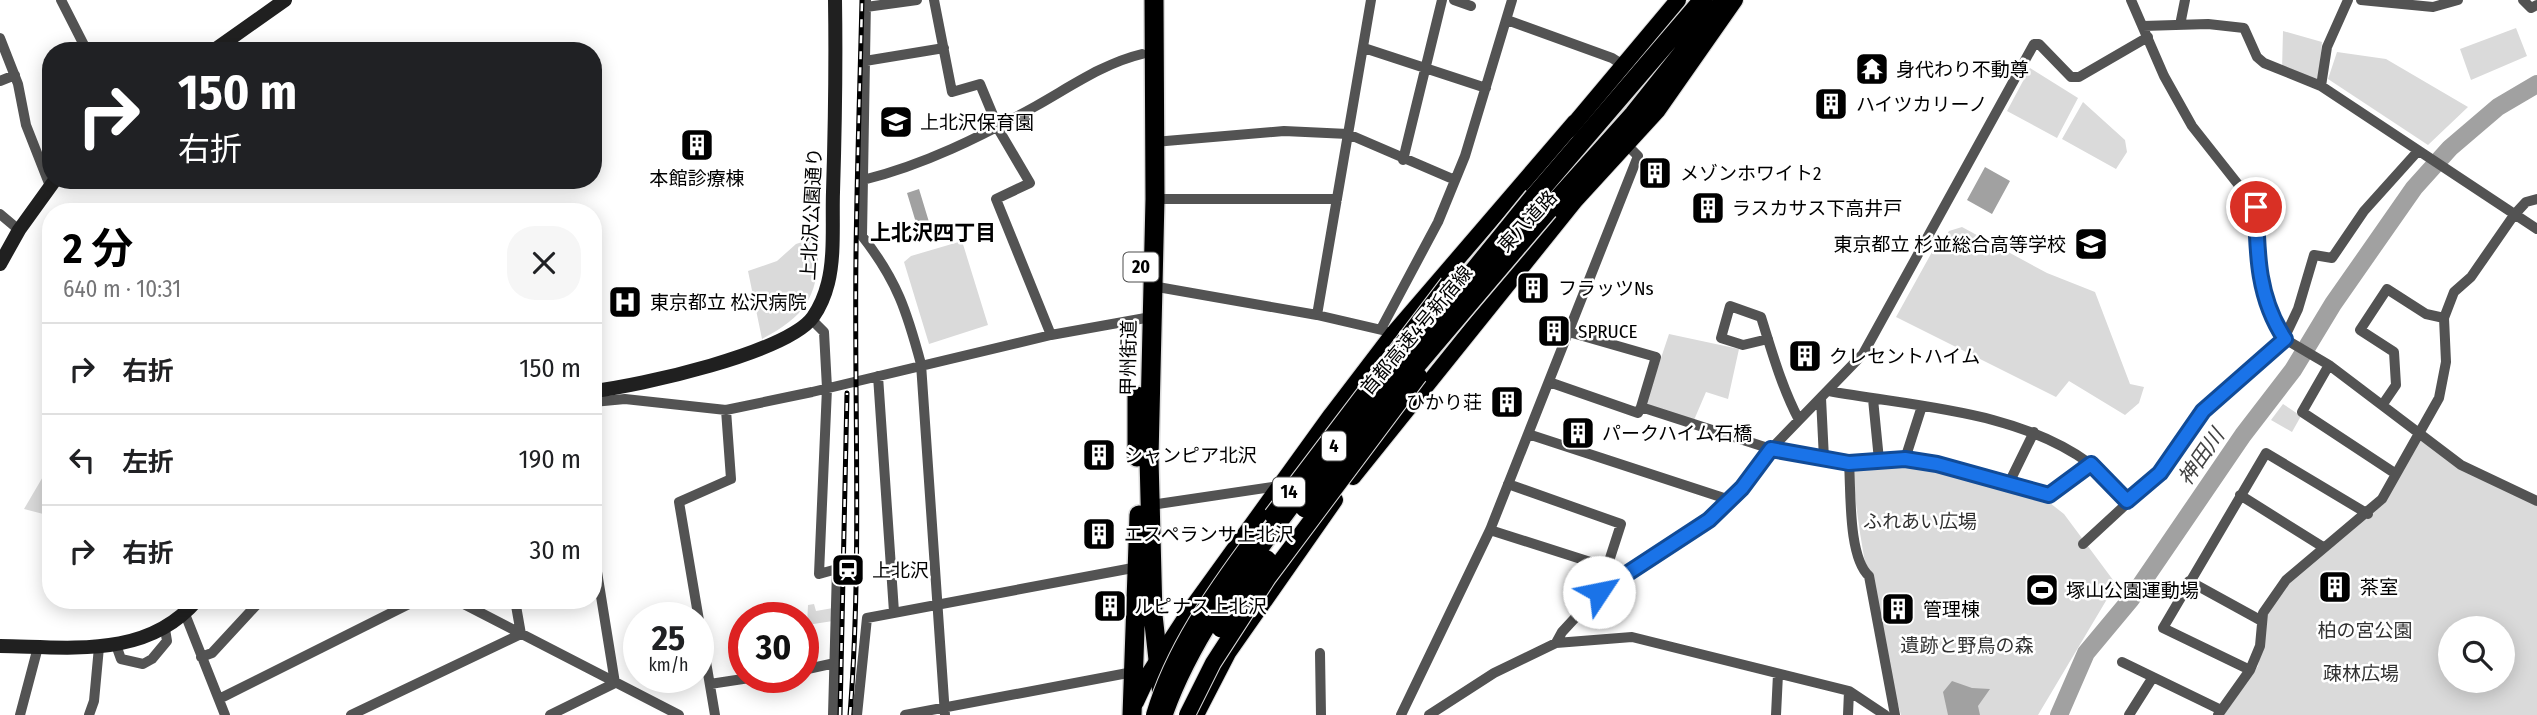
<!DOCTYPE html>
<html lang="ja">
<meta charset="utf-8">
<style>
:root{--surface:#fff;--page:#f6f6f6;--text:#202124;--muted:#757577;--line:#e0e0e0;--accent:#000}
body{margin:0;font-family:"Fira Sans Condensed","Noto Sans JP",sans-serif;background:var(--page);color:var(--text);height:100vh;display:flex;flex-direction:column;font-size:26px;white-space:nowrap}
*{box-sizing:border-box;margin:0}
p{font-size:23px;color:var(--muted)}
.icon{flex:none;width:38px;height:38px;fill:none;stroke:currentColor;stroke-width:2;stroke-linecap:round;stroke-linejoin:round}
.map{position:relative;flex:1;overflow:hidden}
.side{position:absolute;left:42px;top:203px;width:560px;height:406px;display:flex;flex-direction:column;background:var(--surface);border-radius:28px;box-shadow:0 4px 18px #0003}
.side>*{flex:none}
.hud{position:absolute;left:42px;top:42px;width:560px;height:147px;border-radius:28px;box-shadow:0 4px 18px #0003;background:#202124;color:#fff;overflow:hidden}
.controls{position:absolute;left:2438px;top:616px;display:grid;gap:14px}
.controls a{display:grid;place-items:center;width:77px;height:77px;border-radius:50%;background:var(--surface);box-shadow:0 4px 18px #0003;font-size:35px}
.speed{position:absolute;left:623px;top:602px;display:flex;gap:14px;font-size:35px;font-weight:700;text-align:center}
.speed>*{display:grid;place-content:center;width:91px;height:91px;border-radius:50%;background:var(--surface);box-shadow:0 4px 18px #0003;line-height:1}
.speed small{font-size:18px;font-weight:400}
.speed .limit{border:10px solid #d22;background:#fff;color:#111}
.pin{position:absolute;display:grid;place-items:center;width:60px;height:60px;color:#fff;margin:-30px;border:4px solid #fff;border-radius:50%;box-shadow:0 2px 7px #0007}
.me{position:absolute;width:77px;margin:-38px;rotate:56deg;stroke-linejoin:round;filter:drop-shadow(0 0 5px #0008)}
.turn{display:flex;align-items:center;gap:24px;height:147px;padding:0 21px;font-size:32px}
.turn .icon{width:91px;height:91px;stroke-width:2.5}
.turn b{display:block;font-size:49px;line-height:60px}
.round{display:grid;place-items:center;flex:none;width:74px;height:74px;border-radius:28px;background:var(--page)}
.headline{display:flex;align-items:center;justify-content:space-between;height:119px;padding:0 21px}
h1{font-size:42px;font-weight:700;line-height:52px;color:var(--accent)}
ul{padding:0;list-style:none}
li{display:flex;align-items:center;gap:21px;height:91px;padding:0 21px;border-top:2px solid var(--line)}
li div{flex:1}
li b{display:block;font-size:26px}
li em{font-style:normal}
.map>svg:first-child{display:block}
.green{fill:#dadada;fill-rule:evenodd}
.water{fill:#a1a1a1}
.lines{fill:none;stroke-linecap:round;stroke-linejoin:round}
.river{stroke:#a1a1a1;stroke-width:18}
.primary-casing{stroke:#dbdbdb;stroke-width:18}
.highway-casing{stroke:#dbdbdb;stroke-width:22}
.street{stroke:#535353;stroke-width:10}
.secondary{stroke:#202020;stroke-width:14}
.primary{stroke:#000;stroke-width:16}
.highway{stroke:#000;stroke-width:19}
.rail-casing{stroke:#000;stroke-width:5}
.rail{stroke:#fff;stroke-width:2.5;stroke-dasharray:8;stroke-linecap:butt}
.primary-bridge-casing{stroke:#dbdbdb;stroke-width:18;stroke-linecap:butt}
.highway-bridge-casing{stroke:#dbdbdb;stroke-width:22;stroke-linecap:butt}
.primary-bridge{stroke:#000;stroke-width:16}
.highway-bridge{stroke:#000;stroke-width:19}
.route-casing{stroke:#114b97;stroke-width:18}
.route{stroke:#1a73e8;stroke-width:12}
.labels{text-anchor:middle;stroke-width:5;stroke-linejoin:round;paint-order:stroke}
.shield{fill:#fff;stroke:#4c4c4c;stroke-width:2}
.shield-label{font-size:18px;font-weight:bold;fill:#000}
.poi-label{font-size:19px;fill:#000;stroke:#fff;text-anchor:start}
.street-label{font-size:19px;fill:#000;stroke:#fff}
.park-label{font-size:19px;fill:#313131;stroke:#fff}
.neighbourhood-label{font-size:21px;font-weight:bold;fill:#000;stroke:#fff}
.water-label{font-size:21px;font-style:italic;fill:#424242;stroke:#fff}
</style>
<div class="map">
<svg width="2537" height="715" viewBox="0 0 2537 715">
<rect width="100%" height="100%" fill="#fff"/>
<!-- green -->
<path class="green" d="M2516,28L2527,56L2471,80L2460,49Z
M2283,31L2322,42L2318,84L2282,70Z
M2337,52L2386,59L2468,107L2428,145L2328,79Z
M2030,68L2078,98L2057,138L2007,111Z
M2083,102L2125,140L2127,152L2116,169L2062,139Z
M1962,227L2047,273L2095,292L2130,384L2144,387L2139,403L2125,415L2069,381L2056,397L1896,317L1932,252L1936,253L1949,231Z
M818,237C820,292 810,314 762,339L748,271L777,261L796,244Z
M962,241L988,325L929,344L904,262L911,256Z
M1669,334L1739,349L1728,399L1706,392L1694,420L1645,406Z
M2283,404L2301,416L2292,432L2271,420Z
M2419,431L2461,465L2537,500V715H2224L2258,666L2267,614L2289,583L2368,514ZM2450,628H2502V681H2450Z
M1906,462L2041,496L2064,514L2116,584L2038,715H1901C1878,632 1859,551 1852,465Z
M51,463V516L24,509Z
M814,604L816,611L833,608V621L807,625L808,605Z"/>
<!-- water -->
<path class="water" d="M1985,167L2010,181L1992,214L1967,200Z
M919,189L929,222L917,226L907,193Z
M1952,681L1972,688L1990,689L1978,706L1980,715H1948L1943,692Z"/>
<g class="lines">
<!-- river -->
<path class="river" d="M2059,715L2086,653L2131,599L2243,435L2293,370L2333,304L2414,188L2450,148L2498,107L2537,84"/>
<defs>
<path id="primary" d="M1569,130L1678,0
M1571,205L1658,110L1735,0
M1353,477L1578,197
M1136,702L1150,672L1191,609L1331,415L1392,335L1575,122
M1196,715L1228,653L1335,500"/>
<path id="highway" d="M1154,0L1155,199L1149,458L1153,615L1163,704
M1534,197L1703,0
M1548,210L1634,114L1725,0
M1137,457V396
M1132,715L1139,515"/>
</defs>
<!-- primary casing -->
<use href="#primary" class="primary-casing"/>
<!-- highway casing -->
<use href="#highway" class="highway-casing"/>
<!-- street -->
<path class="street" d="M61,0L87,51
M866,0L862,236C897,280 907,312 921,364L945,715
M934,0L952,92L980,84L1000,132L1030,183L996,199L1051,335
M1454,0L1471,6
M2131,0L2164,76L2192,126L2256,207L2261,281L2268,307L2285,339L2329,365L2461,465L2537,501
M2361,0L2433,7L2458,0
M2523,0L2531,8L2537,5
M866,7L917,0
M1507,20L1612,58L1623,65
M2180,25L2185,0
M2143,26L2208,24L2244,28L2257,57L2264,63L2321,86L2537,229
M0,38L18,84L26,125L50,186
M1364,48L1486,88
M865,61L944,48
M0,81L15,75
M2321,86L2327,47L2348,0
M1154,142L1284,131L1348,134L1455,180
M1403,160L1442,0
M863,180C924,165 980,137 1036,106C1070,87 1104,63 1142,54
M1155,199H1337
M0,214L19,230
M1152,286L1317,315L1386,331
M1317,315L1371,0
M811,319L824,332L827,388L819,574L837,569L833,715
M1382,327L1438,222L1465,156L1512,0
M1768,339L1743,345L1721,338L1730,306L1761,317C1772,352 1782,388 1799,420
M2329,365L2302,412L2396,474
M878,376L894,612
M1549,382L1638,413L1641,407L1656,357L1569,332
M1829,391C1915,407 2016,410 2089,463C2103,473 2115,489 2127,501
M1821,398L1824,459
M1873,399L1879,460
M593,402L625,399L726,410L812,392L1051,335L1151,317
M2383,404L2396,385L2394,352L2360,330L2387,289L2426,314L2444,318
M1641,407L1771,449L1849,463L1905,459L1937,464L2049,495L2090,463
M1528,434L1730,500
M1905,459L1922,406
M1849,463C1851,491 1848,557 1869,576L1895,715
M2009,483L2034,432
M1508,484L1621,524L1599,592
M2240,495L2323,547
M1151,505L1279,486
M1490,530L1606,567
M2083,544L2160,473L2203,411L2225,388L2281,345L2298,309L2314,255L2332,258L2364,211L2418,151
M2189,581L2260,620
M456,600L679,715
M185,614L225,715
M1556,643L1562,632L1599,592L1718,513L1742,488L1771,449L1863,354L2034,44H2039L2071,77H2079L2148,37
M116,645L121,659L143,664L152,659L167,641L165,629
M1320,653L1321,715
M201,657L212,653L261,600
M2122,662L2221,710
M803,670L835,663
M2250,670L2163,628L2266,453L2368,514
M710,684L756,677
M219,699L417,600
M20,715L38,647
M89,715L94,701L99,647
M351,715L521,634L515,600
M550,715L615,683L593,547
M715,715L679,502L731,479L726,410
M857,715L867,618L1138,567
M905,715L1133,672
M1401,715L1490,530L1638,156L1628,146
M1429,715L1494,673L1556,643L1632,637L1849,691L1885,715
M1776,715L1778,674
M1848,715L1849,691
M2129,715L2153,677
M2218,715L2250,670L2260,646L2263,613L2286,580L2382,499L2439,398L2446,362L2444,318L2454,292L2471,277L2514,215L2526,202L2537,199"/>
<!-- secondary -->
<path class="secondary" d="M213,51L285,0
M0,264L19,230L55,180
M593,391C639,386 787,353 813,317C820,307 825,295 828,283C835,255 832,222 833,192C835,128 836,64 835,0
M0,646C70,647 147,659 197,600"/>
<!-- primary -->
<use href="#primary" class="primary"/>
<!-- highway -->
<use href="#highway" class="highway"/>
<defs>
<path id="rail" d="M840,715L847,393
M850,715C862,561 854,408 856,254C857,170 860,85 862,0"/>
</defs>
<!-- rail casing -->
<use href="#rail" class="rail-casing"/>
<!-- rail -->
<use href="#rail" class="rail"/>
<defs>
<path id="primary-bridge" d="M1272,515L1448,283
M1154,715C1173,650 1214,592 1254,538
M1187,715L1213,663L1268,578L1419,376"/>
<path id="highway-bridge" d="M1305,508L1385,402L1548,210
M1221,628L1267,560
M1163,715C1190,638 1241,572 1290,506C1368,400 1451,299 1534,197"/>
</defs>
<!-- primary-bridge casing -->
<use href="#primary-bridge" class="primary-bridge-casing"/>
<!-- highway-bridge casing -->
<use href="#highway-bridge" class="highway-bridge-casing"/>
<!-- primary-bridge -->
<use href="#primary-bridge" class="primary-bridge"/>
<!-- highway-bridge -->
<use href="#highway-bridge" class="highway-bridge"/>
</g>
<g class="lines">
<defs>
<path id="route" d="M1599,592L1709,520L1742,488L1771,449L1849,463L1905,459L1937,464L2049,495L2091,464L2127,501L2160,473L2203,411L2285,339C2258,299 2257,255 2256,207"/>
</defs>
<!-- route casing -->
<use href="#route" class="route-casing"/>
<!-- route -->
<use href="#route" class="route"/>
</g>
<!-- icons -->
<defs>
<symbol id="temple-square" viewBox="-11 -11 22 22"><rect x="-9" y="-9" width="18" height="18" rx="4" fill="#000" stroke="#fff"/><path d="M0-6L5-2H3V0L6.5 2.5H4V6H1.5V3h-3V6H-4V2.5H-6.5L-3 0V-2H-5Z" fill="#fff"/></symbol>
<symbol id="building-square" viewBox="-11 -11 22 22"><rect x="-9" y="-9" width="18" height="18" rx="4" fill="#000" stroke="#fff"/><path d="M-4-6H4V6H1V3H-1V6H-4ZM-2.5-4.3h1.7v1.8h-1.7ZM.8-4.3h1.7v1.8H.8ZM-2.5-1h1.7V.8h-1.7ZM.8-1h1.7V.8H.8Z" fill="#fff"/></symbol>
<symbol id="school-square" viewBox="-11 -11 22 22"><rect x="-9" y="-9" width="18" height="18" rx="4" fill="#000" stroke="#fff"/><path d="M0-5L7-2L0 1L-7-2ZM-4 1L0 2.5L4 1V4Q0 6-4 4Z" fill="#fff"/></symbol>
<symbol id="hospital-square" viewBox="-11 -11 22 22"><rect x="-9" y="-9" width="18" height="18" rx="4" fill="#000" stroke="#fff"/><path d="M-5-5h3v3.5h4V-5h3V5h-3V1.5h-4V5h-3Z" fill="#fff"/></symbol>
<symbol id="station-square" viewBox="-11 -11 22 22"><rect x="-9" y="-9" width="18" height="18" rx="4" fill="#000" stroke="#fff"/><path d="M-3-6H3Q5-6 5-4V2Q5 4 3 4L4.5 6H3L1.5 4h-3L-3 6H-4.5L-3 4Q-5 4-5 2V-4Q-5-6-3-6ZM-3.5-4v3h7v-3ZM-3.5 1v1.5H-2V1ZM2 1v1.5H3.5V1Z" fill="#fff"/></symbol>
<symbol id="stadium-square" viewBox="-11 -11 22 22"><rect x="-9" y="-9" width="18" height="18" rx="4" fill="#000" stroke="#fff"/><path d="M0-5a6.5 5 0 1 0 0 10a6.5 5 0 1 0 0-10ZM-3.5-1.8h7v3.6h-7Z" fill="#fff"/></symbol>
</defs>
<g fill-rule="evenodd">
<use href="#temple-square" x="1853" y="50" width="38" height="38"/>
<use href="#building-square" x="1812" y="85" width="38" height="38"/>
<use href="#school-square" x="877" y="103" width="38" height="38"/>
<use href="#building-square" x="678" y="126" width="38" height="38"/>
<use href="#building-square" x="1636" y="154" width="38" height="38"/>
<use href="#building-square" x="1689" y="189" width="38" height="38"/>
<use href="#school-square" x="2072" y="225" width="38" height="38"/>
<use href="#building-square" x="1514" y="269" width="38" height="38"/>
<use href="#hospital-square" x="606" y="283" width="38" height="38"/>
<use href="#building-square" x="1535" y="312" width="38" height="38"/>
<use href="#building-square" x="1786" y="337" width="38" height="38"/>
<use href="#building-square" x="1488" y="383" width="38" height="38"/>
<use href="#building-square" x="1559" y="414" width="38" height="38"/>
<use href="#building-square" x="1080" y="436" width="38" height="38"/>
<use href="#building-square" x="1080" y="515" width="38" height="38"/>
<use href="#station-square" x="829" y="551" width="38" height="38"/>
<use href="#building-square" x="2316" y="568" width="38" height="38"/>
<use href="#stadium-square" x="2023" y="571" width="38" height="38"/>
<use href="#building-square" x="1091" y="587" width="38" height="38"/>
<use href="#building-square" x="1879" y="590" width="38" height="38"/>
</g>
<g class="labels">
<!-- shield labels -->
<g class="shield">
<rect x="1123.5" y="252.5" width="35" height="29" rx="5"/>
<rect x="1322" y="431.5" width="24" height="29" rx="5"/>
<rect x="1273" y="477.5" width="32" height="29" rx="5"/>
</g>
<g class="shield-label">
<text x="1141" y="273">20</text>
<text x="1334" y="452">4</text>
<text x="1289" y="498">14</text>
</g>
<!-- poi labels -->
<g class="poi-label">
<text x="1896" y="76">身代わり不動尊</text>
<text x="1856" y="111">ハイツカリーノ</text>
<text x="920" y="129">上北沢保育園</text>
<text x="1680" y="180">メゾンホワイト2</text>
<text x="697" y="185" text-anchor="middle">本館診療棟</text>
<text x="1732" y="215">ラスカサス下高井戸</text>
<text x="2066" y="251" text-anchor="end">東京都立 杉並総合高等学校</text>
<text x="1558" y="295">フラッツNs</text>
<text x="650" y="309">東京都立 松沢病院</text>
<text x="1578" y="338">SPRUCE</text>
<text x="1829" y="363">クレセントハイム</text>
<text x="1482" y="409" text-anchor="end">ひかり荘</text>
<text x="1602" y="440">パークハイム石橋</text>
<text x="1124" y="462">シャンピア北沢</text>
<text x="1124" y="541">エスペランサ上北沢</text>
<text x="872" y="577">上北沢</text>
<text x="2360" y="594">茶室</text>
<text x="2066" y="597">塚山公園運動場</text>
<text x="1134" y="613">ルピナス上北沢</text>
<text x="1923" y="616">管理棟</text>
</g>
<!-- street labels -->
<g class="street-label">
<text transform="translate(811 214) rotate(-87)" y="7">上北沢公園通り</text>
<text transform="translate(1527 221) rotate(-47)" y="7">東八道路</text>
<text transform="translate(1416 330) rotate(-50)" y="7">首都高速4号新宿線</text>
<text transform="translate(1128 358) rotate(-89)" y="7">甲州街道</text>
</g>
<!-- park labels -->
<g class="park-label">
<text x="1920" y="528">ふれあい広場</text>
<text x="2365" y="637">柏の宮公園</text>
<text x="1967" y="652">遺跡と野鳥の森</text>
<text x="2361" y="680">疎林広場</text>
</g>
<!-- neighbourhood labels -->
<g class="neighbourhood-label">
<text x="933" y="240">上北沢四丁目</text>
</g>
<!-- water labels -->
<g class="water-label">
<text transform="translate(2201 457) rotate(-55)" y="7">神田川</text>
</g>
</g>
</svg>
<div class="controls">
<a><svg class="icon" aria-label="search" viewBox="0 0 24 24"><circle cx="10" cy="10" r="6"/><path d="M15 15l6 6"/></svg></a>
</div>
<div class="speed"><div>25<small>km/h</small></div><div class="limit">30</div></div>
<div class="pin" style="left:2256px;top:207px;background:#d93025"><svg class="icon" aria-label="arrive" viewBox="0 0 24 24"><path d="M6 21V4h12l-3 4 3 4H6"/></svg></div>
<svg class="me" style="left:1599px;top:592px" viewBox="-20 -20 40 40"><circle r="19" fill="#fff"/><path d="M0-13L10 11 0 6-10 11z" fill="#1a73e8"/></svg>
<div class="hud">
<div class="turn"><svg class="icon" aria-label="right" viewBox="0 0 24 24"><path d="M7 20v-9h11M14 6l5 5-5 5"/></svg><div><b>150 m</b>右折</div></div>
</div>
<section class="side">
<div class="headline"><div><h1>2 分</h1><p>640 m · 10:31</p></div><a class="round"><svg class="icon" aria-label="close" viewBox="0 0 24 24"><path d="M6 6l12 12M18 6L6 18"/></svg></a></div>
<ul>
<li><svg class="icon" aria-label="right" viewBox="0 0 24 24"><path d="M7 20v-9h11M14 6l5 5-5 5"/></svg><div><b>右折</b></div><em>150 m</em></li>
<li><svg class="icon" aria-label="left" viewBox="0 0 24 24"><path d="M17 20v-9H6M10 6l-5 5 5 5"/></svg><div><b>左折</b></div><em>190 m</em></li>
<li><svg class="icon" aria-label="right" viewBox="0 0 24 24"><path d="M7 20v-9h11M14 6l5 5-5 5"/></svg><div><b>右折</b></div><em>30 m</em></li>
</ul>
</section>
</div>
